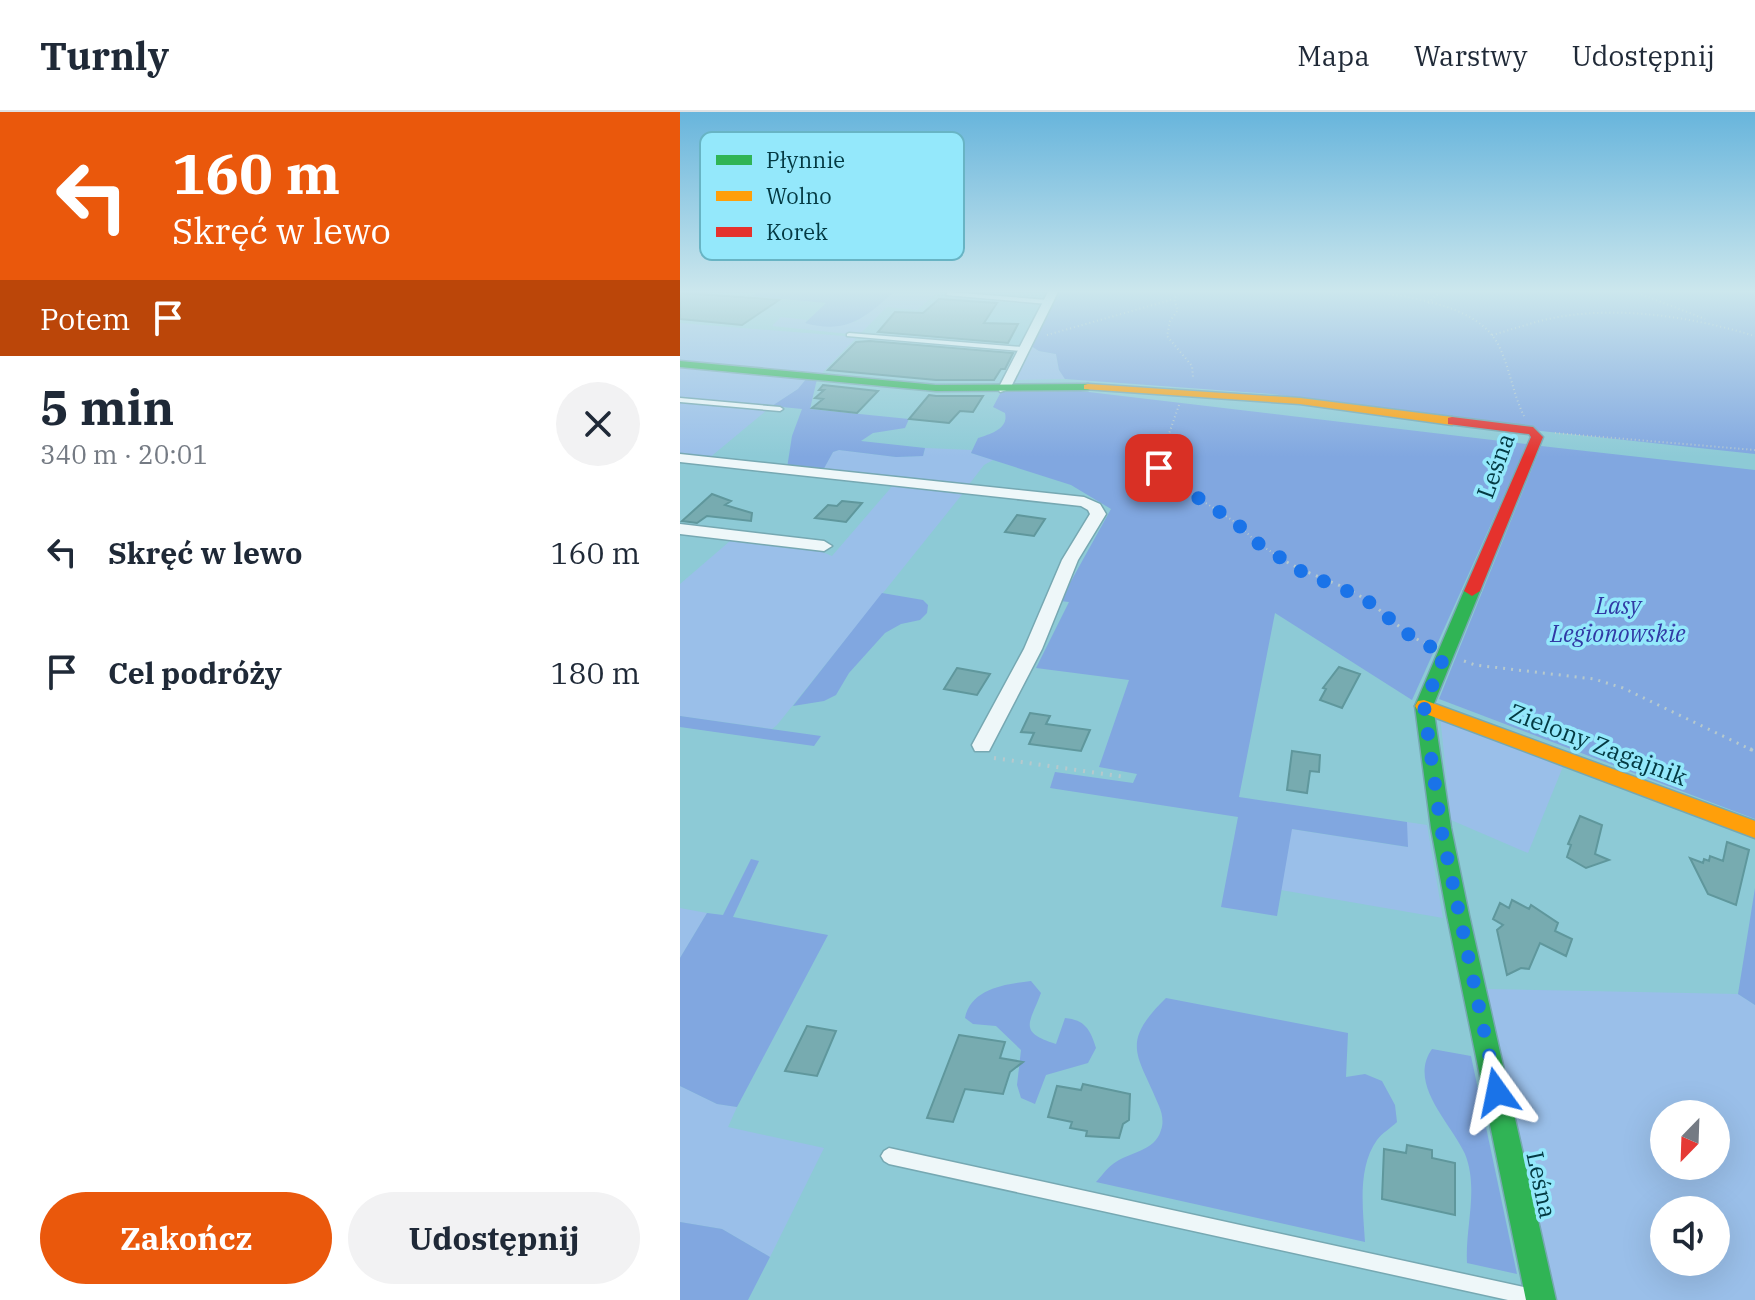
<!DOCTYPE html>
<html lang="pl">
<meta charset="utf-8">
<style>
:root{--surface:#fff;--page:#f2f2f3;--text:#1f2937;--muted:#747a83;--line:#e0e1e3;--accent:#ea580c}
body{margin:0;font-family:"IBM Plex Serif",serif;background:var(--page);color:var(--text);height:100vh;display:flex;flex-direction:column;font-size:30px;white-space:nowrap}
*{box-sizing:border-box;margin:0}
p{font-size:26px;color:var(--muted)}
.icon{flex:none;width:44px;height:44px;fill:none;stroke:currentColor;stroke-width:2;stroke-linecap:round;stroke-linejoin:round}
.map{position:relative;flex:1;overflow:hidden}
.side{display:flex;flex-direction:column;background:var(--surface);width:680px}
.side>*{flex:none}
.top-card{background:#ea580c;color:#fff;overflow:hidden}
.needle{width:52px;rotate:203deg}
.tools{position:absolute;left:970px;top:988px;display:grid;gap:16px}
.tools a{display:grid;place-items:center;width:80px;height:80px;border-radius:50%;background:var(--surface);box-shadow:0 8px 32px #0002;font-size:40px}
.pin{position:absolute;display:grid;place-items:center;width:68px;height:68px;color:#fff;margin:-34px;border-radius:16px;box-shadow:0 4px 12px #0006}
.me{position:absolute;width:88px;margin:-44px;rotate:348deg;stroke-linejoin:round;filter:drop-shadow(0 0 6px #0008)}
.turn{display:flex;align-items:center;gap:28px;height:168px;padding:0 40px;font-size:36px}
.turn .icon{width:104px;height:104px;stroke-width:2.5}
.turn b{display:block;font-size:56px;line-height:68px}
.then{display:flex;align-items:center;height:76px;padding:0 40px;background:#0003;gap:16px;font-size:30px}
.round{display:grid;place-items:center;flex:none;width:84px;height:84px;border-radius:42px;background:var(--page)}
.head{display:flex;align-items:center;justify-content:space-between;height:136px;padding:0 40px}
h1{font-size:48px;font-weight:700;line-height:60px}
.action{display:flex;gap:16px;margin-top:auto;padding:16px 40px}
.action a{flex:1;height:92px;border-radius:48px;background:var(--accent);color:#fff;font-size:32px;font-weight:700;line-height:92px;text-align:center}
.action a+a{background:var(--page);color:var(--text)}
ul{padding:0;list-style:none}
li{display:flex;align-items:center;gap:24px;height:120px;padding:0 40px}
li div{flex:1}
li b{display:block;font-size:30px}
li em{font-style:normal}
header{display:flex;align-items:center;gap:48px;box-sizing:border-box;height:112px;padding:0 40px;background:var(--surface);border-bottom:2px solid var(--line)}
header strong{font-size:38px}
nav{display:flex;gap:44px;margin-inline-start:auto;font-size:28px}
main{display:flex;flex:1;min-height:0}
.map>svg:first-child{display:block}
.green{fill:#9abfe9;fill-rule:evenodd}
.forest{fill:#81a7e0}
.building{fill:#77abb0;stroke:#5f979c;stroke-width:2}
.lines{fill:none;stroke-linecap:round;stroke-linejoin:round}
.lane-casing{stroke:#76a8b2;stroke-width:3}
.street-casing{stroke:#76a8b2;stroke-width:3}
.fast-casing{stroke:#76a8b2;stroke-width:3}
.slow-casing{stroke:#76a8b2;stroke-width:3}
.jam-casing{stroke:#76a8b2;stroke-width:3}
.path-far2{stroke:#b6c9cd;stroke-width:2;stroke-dasharray:1 3;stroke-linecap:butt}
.path-far1{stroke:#b6c9cd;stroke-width:3;stroke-dasharray:2 6;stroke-linecap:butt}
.path{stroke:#b6c9cd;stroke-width:4;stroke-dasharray:2 7;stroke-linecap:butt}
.lane{fill:#eef7f9;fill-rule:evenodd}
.street{fill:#eef7f9;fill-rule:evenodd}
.fast{fill:#30b455;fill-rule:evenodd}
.slow{fill:#ff9f0a;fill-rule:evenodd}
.jam{fill:#e5322d;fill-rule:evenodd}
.route{stroke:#1a73e8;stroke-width:14;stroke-dasharray:0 25.2}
.labels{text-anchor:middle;stroke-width:7;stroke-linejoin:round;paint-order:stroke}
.street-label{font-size:24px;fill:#033942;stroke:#94e8fb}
.park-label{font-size:24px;font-style:italic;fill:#313aa5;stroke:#94e8fb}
.key{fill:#94e8fb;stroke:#68b4c4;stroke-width:2}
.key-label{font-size:22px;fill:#033942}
</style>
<header>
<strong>Turnly</strong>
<nav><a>Mapa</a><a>Warstwy</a><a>Udostępnij</a></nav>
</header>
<main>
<section class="side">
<div class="top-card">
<div class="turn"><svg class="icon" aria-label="left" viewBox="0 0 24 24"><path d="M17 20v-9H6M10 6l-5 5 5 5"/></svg><div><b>160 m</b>Skręć w lewo</div></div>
<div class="then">Potem<svg class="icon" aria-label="arrive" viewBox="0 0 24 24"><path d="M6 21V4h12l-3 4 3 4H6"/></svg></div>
</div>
<div class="head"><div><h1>5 min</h1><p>340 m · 20:01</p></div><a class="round"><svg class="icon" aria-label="close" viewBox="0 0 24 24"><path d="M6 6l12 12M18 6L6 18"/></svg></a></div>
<ul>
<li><svg class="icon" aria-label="left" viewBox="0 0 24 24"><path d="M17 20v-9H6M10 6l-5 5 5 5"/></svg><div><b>Skręć w lewo</b></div><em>160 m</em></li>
<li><svg class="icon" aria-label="arrive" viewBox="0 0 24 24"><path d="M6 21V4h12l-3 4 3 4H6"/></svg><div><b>Cel podróży</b></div><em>180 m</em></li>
</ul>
<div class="action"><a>Zakończ</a><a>Udostępnij</a></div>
</section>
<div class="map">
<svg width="1075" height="1188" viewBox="0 0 1075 1188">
<rect width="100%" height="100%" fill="#8dcad6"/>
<!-- green -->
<path class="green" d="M216,178H260L237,198L207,195L179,223L92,214L101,205L127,208L126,210H175Z
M0,211L177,225L140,263L0,250Z
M348,232L359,239L376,242L379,258L385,267L335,268Z
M0,255L127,266L118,277L92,294L0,286Z
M0,290L87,298L28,347L0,344Z
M245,336L292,338L291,341L313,348L304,353L287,375L142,360L153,340L159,338L216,345L243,344Z
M215,371L284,380L97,613L92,617L0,604V472L50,429L140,439L152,444Z
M760,604L884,652L848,741L771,708Z
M727,710L747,713L763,806L601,778L611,717L727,735Z
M0,796L27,801L0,846Z
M806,877L1058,882L1075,893V1188H872ZM984,1002H1036V1054H984ZM984,1098H1036V1150H984Z
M0,974L37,992L57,995L48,1015L144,1036L90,1145L42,1117L0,1110Z"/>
<!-- forest -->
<path class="forest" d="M82,178H216C186,205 167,223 125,211L146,191L72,184Z
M382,178H1075V342L861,319L592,282L385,267L379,258L376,242L359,239L348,232Z
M127,266L137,267L130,297L229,307L225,316L193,321L181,329L245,336L243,344L216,345L159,338L153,340L142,360L107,356L112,324L122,297L92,294L118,277Z
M400,279L847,332L732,588L595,501L559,685L727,710L728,735L612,717L597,804L541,795L558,705L370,676L375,660L453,671L457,662L419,655L449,568L356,556L389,490L380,489L431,397L391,373L291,341L298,326C310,322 329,317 325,301L313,295L321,280Z
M861,334L1075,358V707L759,587Z
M202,481L243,488L248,493L247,501L240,508L221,512L205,521L169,561L156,583L144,589L113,594Z
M0,604L141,624L134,634L0,615Z
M71,747L79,749L53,805L148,823L57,995L37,992L0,974V846L27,801L43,803Z
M1075,776V893L1058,882Z
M351,869L361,881C350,911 337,920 376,932L385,906C405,908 410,917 416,936L408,951L366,963L355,992L341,986L337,973L341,938L316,914L293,912L285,906C291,876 326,872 351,869Z
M486,886L668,921L666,965L685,962L702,969L715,993L717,1010C711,1016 702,1021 697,1028C677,1056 683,1097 685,1130L416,1070C421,1065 426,1057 433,1052C448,1040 475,1040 481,1018C484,1010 482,1001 479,994C458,942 439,932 486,886Z
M752,937L791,944L837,1162L787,1151C785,1115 799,1077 785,1042C772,1012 727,972 752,937Z
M0,1110L42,1117L90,1145L68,1188H0Z"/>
<!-- building -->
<path class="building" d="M0,181L33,183L99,188L62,213L0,207Z
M259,187L317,191L304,211L338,212L328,231L198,220L215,200L243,201Z
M190,229L333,241L325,257H321L314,268H256L148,258L176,230Z
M143,273L198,279L177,301L132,296L143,287L135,286L144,278H139Z
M249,283L256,284H303L293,300L280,299L269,311L229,307Z
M32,382L51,389L45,393L72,401L71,409L27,404L17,411L2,409Z
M162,389L182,391L166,410L135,406L148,393L157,394Z
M337,403L365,407L354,424L325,420Z
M659,555L680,562L662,596L640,588L646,577L643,576Z
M277,556L310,562L297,583L264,577Z
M350,601L370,604L366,612L410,618L401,639L349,632L354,621L341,620Z
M612,639L640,643L639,660L630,659L627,681L607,678Z
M900,704L922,713L915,742L929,748L906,756L887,745L891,733L888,732Z
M1047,730L1069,738L1056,793L1028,782L1010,746L1023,751L1024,747L1029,749L1030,744L1043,749Z
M832,788L849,797L851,793L878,811L875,819L892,827L886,844L860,831L849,857L841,856L827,863L817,818L823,813L813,807L820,791L829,796Z
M127,914L156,919L137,964L105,959Z
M279,923L325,930L320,946L343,950L330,960L323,982L285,977L273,1010L247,1006Z
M403,972L450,982L449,1008L443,1012L439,1026L406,1024L407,1019L390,1016L392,1010L368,1005L377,974L401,978Z
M727,1033L752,1038V1046L775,1051V1103L702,1087L704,1037L726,1041Z"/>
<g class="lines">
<defs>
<path id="lane" d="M268,180L368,188L371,190L368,192L266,183Z
M169,221L342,235L345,237L342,239L167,224V222Z
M0,286L100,295L103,297L100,299L0,290Z
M209,1036L848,1176L854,1178L856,1184L855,1188H828L209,1052L204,1049L201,1044L204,1039Z"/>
<path id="street" d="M369,178H379L330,277L320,280L318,277Z
M0,342L404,385L420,392L426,402L398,448L362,537L309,639H295L292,633L344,537L382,448L410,402L408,398L401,394L0,350Z
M0,412L144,429L152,434L144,439L0,422Z"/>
<path id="fast" d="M0,249L256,273L408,272L414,275L408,278L256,279L0,255Z
M792,474L800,479L753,594L771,716L789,803L876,1188H846L767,803L751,716L735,594L784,479Z"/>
<path id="slow" d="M408,272L620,286L772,305L778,309L772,313L620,292L404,277V273Z
M744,588L1075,709V726L738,599L735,594L738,589Z"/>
<path id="jam" d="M772,305L853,315L863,325L800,479L792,484L784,479L851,325L849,322L768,312V306Z"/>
</defs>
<!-- lane casing -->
<use href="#lane" class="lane-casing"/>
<!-- street casing -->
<use href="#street" class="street-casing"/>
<!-- fast casing -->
<use href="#fast" class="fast-casing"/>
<!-- slow casing -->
<use href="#slow" class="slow-casing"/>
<!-- jam casing -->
<use href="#jam" class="jam-casing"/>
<!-- path-far2 -->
<path class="path-far2" d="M500,178L494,187L498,198L490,209L487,224L512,254L513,265
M681,178C724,185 797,190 819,234C830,257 833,282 844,304
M950,178L1025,207
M748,191L762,178
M367,223L494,187
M812,223C834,217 856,209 878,205C943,194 1012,205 1075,224
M499,293L483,339V363L555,410L579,432L604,448
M875,321L1075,338"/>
<!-- path-far1 -->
<path class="path-far1" d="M600,446C627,463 662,471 686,488C708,503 724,522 748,533
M784,549L795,553L914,567L943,576L1074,639"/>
<!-- path -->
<path class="path" d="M1070,637L1075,639
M314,646L445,665"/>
<!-- lane -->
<use href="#lane" class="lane"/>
<!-- street -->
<use href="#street" class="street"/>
<!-- fast -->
<use href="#fast" class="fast"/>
<!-- slow -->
<use href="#slow" class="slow"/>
<!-- jam -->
<use href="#jam" class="jam"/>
</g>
<!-- sky -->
<linearGradient id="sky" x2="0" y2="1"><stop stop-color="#68b5dc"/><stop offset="0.52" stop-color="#cce7ed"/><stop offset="1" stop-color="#cce7ed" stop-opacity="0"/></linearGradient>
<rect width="1075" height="345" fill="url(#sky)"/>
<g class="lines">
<!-- route -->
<path class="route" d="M479,356L483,363L555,410L579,432L624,461L684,486L733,526L765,542L744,594L761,716L817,980"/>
</g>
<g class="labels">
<!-- street labels -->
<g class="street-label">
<text transform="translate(816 354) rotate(-70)" y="8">Leśna</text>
<text transform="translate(918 633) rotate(21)" y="8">Zielony Zagajnik</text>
<text transform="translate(861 1073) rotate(78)" y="8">Leśna</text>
</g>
<!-- park labels -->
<g class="park-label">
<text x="938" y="502">Lasy<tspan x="938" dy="28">Legionowskie</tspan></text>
</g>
</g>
<!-- legend -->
<rect x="20" y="20" width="264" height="128" rx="12" class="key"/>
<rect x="36" y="43" width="36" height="10" fill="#30b455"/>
<rect x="36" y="79" width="36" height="10" fill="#ff9f0a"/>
<rect x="36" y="115" width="36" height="10" fill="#e5322d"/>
<g class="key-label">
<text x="86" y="56">Płynnie</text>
<text x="86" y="92">Wolno</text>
<text x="86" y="128">Korek</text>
</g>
</svg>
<div class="tools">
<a><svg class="needle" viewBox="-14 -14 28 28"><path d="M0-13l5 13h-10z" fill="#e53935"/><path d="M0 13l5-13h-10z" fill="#747a83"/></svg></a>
<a><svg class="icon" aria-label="sound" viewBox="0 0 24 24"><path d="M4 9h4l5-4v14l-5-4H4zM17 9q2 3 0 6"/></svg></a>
</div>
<div class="pin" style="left:479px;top:356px;background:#d93025"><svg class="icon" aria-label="arrive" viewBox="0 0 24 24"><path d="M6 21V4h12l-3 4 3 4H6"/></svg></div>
<svg class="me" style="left:817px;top:980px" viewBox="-20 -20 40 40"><path d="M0-17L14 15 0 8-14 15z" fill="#1a73e8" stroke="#fff" stroke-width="4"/></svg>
</div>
</main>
